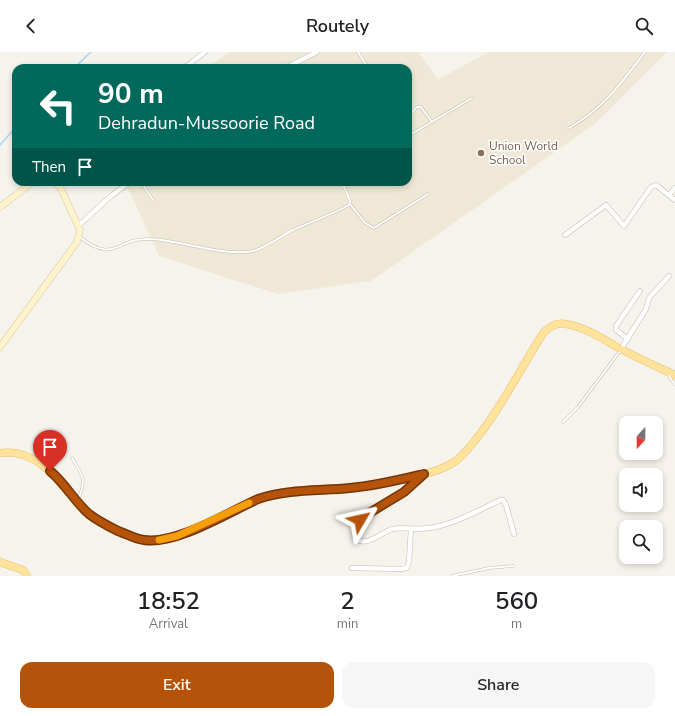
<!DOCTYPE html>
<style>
:root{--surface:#fff;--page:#f6f6f6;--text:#202124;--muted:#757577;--accent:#b45309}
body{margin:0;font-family:"Nunito Sans",sans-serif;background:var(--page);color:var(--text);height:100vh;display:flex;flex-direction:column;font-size:15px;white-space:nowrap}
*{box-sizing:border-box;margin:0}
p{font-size:13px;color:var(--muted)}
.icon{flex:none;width:22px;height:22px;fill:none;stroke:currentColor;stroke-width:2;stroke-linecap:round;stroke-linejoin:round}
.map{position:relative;height:524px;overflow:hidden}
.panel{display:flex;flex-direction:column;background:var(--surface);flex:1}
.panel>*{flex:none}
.banner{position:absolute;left:12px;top:12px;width:400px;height:122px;border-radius:12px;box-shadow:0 2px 6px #0003;background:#00695c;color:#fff;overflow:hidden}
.needle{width:26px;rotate:201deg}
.fabs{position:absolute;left:619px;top:364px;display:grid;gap:8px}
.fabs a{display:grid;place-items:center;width:44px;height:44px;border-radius:8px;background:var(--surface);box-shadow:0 2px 6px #0003;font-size:20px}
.pin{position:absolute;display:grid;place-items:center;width:34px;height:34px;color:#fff;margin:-41px -17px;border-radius:50% 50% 50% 0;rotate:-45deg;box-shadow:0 0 4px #0007}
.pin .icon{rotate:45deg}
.me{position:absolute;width:44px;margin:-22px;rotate:54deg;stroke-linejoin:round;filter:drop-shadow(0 0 3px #0008)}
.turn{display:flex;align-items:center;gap:14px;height:84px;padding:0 20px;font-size:18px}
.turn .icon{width:52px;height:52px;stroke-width:2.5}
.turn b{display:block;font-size:28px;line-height:34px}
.then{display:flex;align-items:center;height:38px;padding:0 20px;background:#0003;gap:8px;font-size:15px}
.eta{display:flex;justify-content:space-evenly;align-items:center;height:68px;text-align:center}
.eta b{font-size:24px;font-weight:600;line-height:28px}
.primary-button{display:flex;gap:8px;margin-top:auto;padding:8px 20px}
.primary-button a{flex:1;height:46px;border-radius:12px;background:var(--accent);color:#fff;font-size:16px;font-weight:600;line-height:46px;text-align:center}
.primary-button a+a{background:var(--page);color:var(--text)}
header{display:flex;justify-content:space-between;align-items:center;height:52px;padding:0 20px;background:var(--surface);font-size:18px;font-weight:600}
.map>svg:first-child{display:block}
.education{fill:#efe8d6}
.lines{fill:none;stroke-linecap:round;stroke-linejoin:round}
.stream{stroke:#a9d4f2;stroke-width:1.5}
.service-casing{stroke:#c2bbae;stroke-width:3}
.minor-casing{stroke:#c2bbae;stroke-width:5.5}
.secondary-casing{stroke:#d6c79b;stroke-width:7}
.primary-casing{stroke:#e6c16a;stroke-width:8}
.service{stroke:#fff;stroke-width:2}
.minor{stroke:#fff;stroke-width:4.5}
.secondary{stroke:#fff3cd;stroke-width:6}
.primary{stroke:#ffe39c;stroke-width:7}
.route-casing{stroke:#753606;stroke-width:10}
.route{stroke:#b45309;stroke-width:7}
.slow{stroke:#f59e0b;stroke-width:7}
.education-dot{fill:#8d6e63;stroke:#fff;stroke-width:1.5}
.labels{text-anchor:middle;stroke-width:3;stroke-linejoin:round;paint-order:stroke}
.education-label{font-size:12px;fill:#785e54;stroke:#fff;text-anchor:start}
</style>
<header><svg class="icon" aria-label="back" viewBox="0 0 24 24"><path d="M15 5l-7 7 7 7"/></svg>Routely<svg class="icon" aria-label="search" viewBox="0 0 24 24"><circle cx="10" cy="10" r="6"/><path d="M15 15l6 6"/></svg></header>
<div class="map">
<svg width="675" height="524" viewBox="0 0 675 524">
<rect width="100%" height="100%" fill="#f6f3ec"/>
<!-- education -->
<path class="education" d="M230,0H419L438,28L488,0H667L596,71L371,229L278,242L159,204L125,130H408V16H206Z"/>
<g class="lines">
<!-- stream -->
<path class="stream" d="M74,16L91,0
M0,93L16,75"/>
<defs>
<path id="service" d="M358,0L368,16
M408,65L417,55H421L432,70
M569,76C604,56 621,31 645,0
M408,84L472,46
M141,130L153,148
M350,152L365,171L374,176L428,142
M80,185C115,213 117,185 150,187C181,188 224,205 253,199C264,196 280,185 291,179C310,170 331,163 349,153L350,149L342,130
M668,323L675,333
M563,370L578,355L620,299
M72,406C83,425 87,426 78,448
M452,524L489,516L513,514"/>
<path id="minor" d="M184,16L205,0
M285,16L317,0
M669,143L675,136
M78,174L111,144L130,130
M565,183L606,153L624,174L651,135L656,133L675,148
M628,287L616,278V274L640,239
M621,297L646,257L649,246L669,224
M422,423C416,429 410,435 403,440C386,452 362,459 354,481C359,501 382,480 392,477C405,475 417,478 429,476C454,473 478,458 501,448H503L506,453L514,482
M352,516L401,517L407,516L409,509L411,477"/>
<path id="secondary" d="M0,155L33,130
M0,295L77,190L80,178L60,135L55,130"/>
<path id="primary" d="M0,401C43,395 62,438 88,461C100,472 117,479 132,485C175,502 229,454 271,443C296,436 324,438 350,436C370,435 391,429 411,425C427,422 444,418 457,408C468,399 475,388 483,378C506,347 523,312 544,280C551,274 557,270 566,272C584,275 601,286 617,295C636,305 655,314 675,323
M0,510L23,518L27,524"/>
</defs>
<!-- service casing -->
<use href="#service" class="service-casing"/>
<!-- minor casing -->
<use href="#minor" class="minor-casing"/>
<!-- secondary casing -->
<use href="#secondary" class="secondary-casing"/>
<!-- primary casing -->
<use href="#primary" class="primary-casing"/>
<!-- service -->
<use href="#service" class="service"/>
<!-- minor -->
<use href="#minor" class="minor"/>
<!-- secondary -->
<use href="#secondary" class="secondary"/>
<!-- primary -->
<use href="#primary" class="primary"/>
</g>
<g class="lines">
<defs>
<path id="route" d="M50,419C65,431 74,449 89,462C98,469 108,474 118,479C127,482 135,487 144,488C176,493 229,460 258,447C288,437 319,439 350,436C375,434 399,428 424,422L404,440L371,460L360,468"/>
</defs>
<!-- route casing -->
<use href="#route" class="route-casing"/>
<!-- route -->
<use href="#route" class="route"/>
<!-- slow -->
<path class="slow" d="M159,488L177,484L249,451"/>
</g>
<!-- markers -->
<circle class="education-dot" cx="481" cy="101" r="4"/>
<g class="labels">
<!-- education labels -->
<g class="education-label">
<text x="489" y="98">Union World<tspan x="489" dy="14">School</tspan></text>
</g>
</g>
</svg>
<div class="fabs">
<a><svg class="needle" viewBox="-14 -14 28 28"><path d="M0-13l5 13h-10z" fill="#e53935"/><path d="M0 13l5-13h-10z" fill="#757577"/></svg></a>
<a><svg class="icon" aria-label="sound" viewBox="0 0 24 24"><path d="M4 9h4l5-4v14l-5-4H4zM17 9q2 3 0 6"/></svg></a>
<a><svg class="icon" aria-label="search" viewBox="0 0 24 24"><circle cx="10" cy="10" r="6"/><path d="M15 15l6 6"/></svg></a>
</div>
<div class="pin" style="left:50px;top:419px;background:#d93025"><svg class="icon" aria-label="arrive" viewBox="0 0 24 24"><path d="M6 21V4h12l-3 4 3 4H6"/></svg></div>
<svg class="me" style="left:360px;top:468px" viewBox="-20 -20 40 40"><path d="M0-17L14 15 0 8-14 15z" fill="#b45309" stroke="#fff" stroke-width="4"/></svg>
<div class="banner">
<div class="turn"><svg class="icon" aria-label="left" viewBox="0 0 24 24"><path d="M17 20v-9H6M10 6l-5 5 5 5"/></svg><div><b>90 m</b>Dehradun-Mussoorie Road</div></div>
<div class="then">Then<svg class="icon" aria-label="arrive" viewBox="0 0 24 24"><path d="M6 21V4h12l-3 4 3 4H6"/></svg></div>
</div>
</div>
<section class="panel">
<div class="eta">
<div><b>18:52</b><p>Arrival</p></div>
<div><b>2</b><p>min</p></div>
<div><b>560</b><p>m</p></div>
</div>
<div class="primary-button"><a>Exit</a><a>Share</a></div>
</section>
